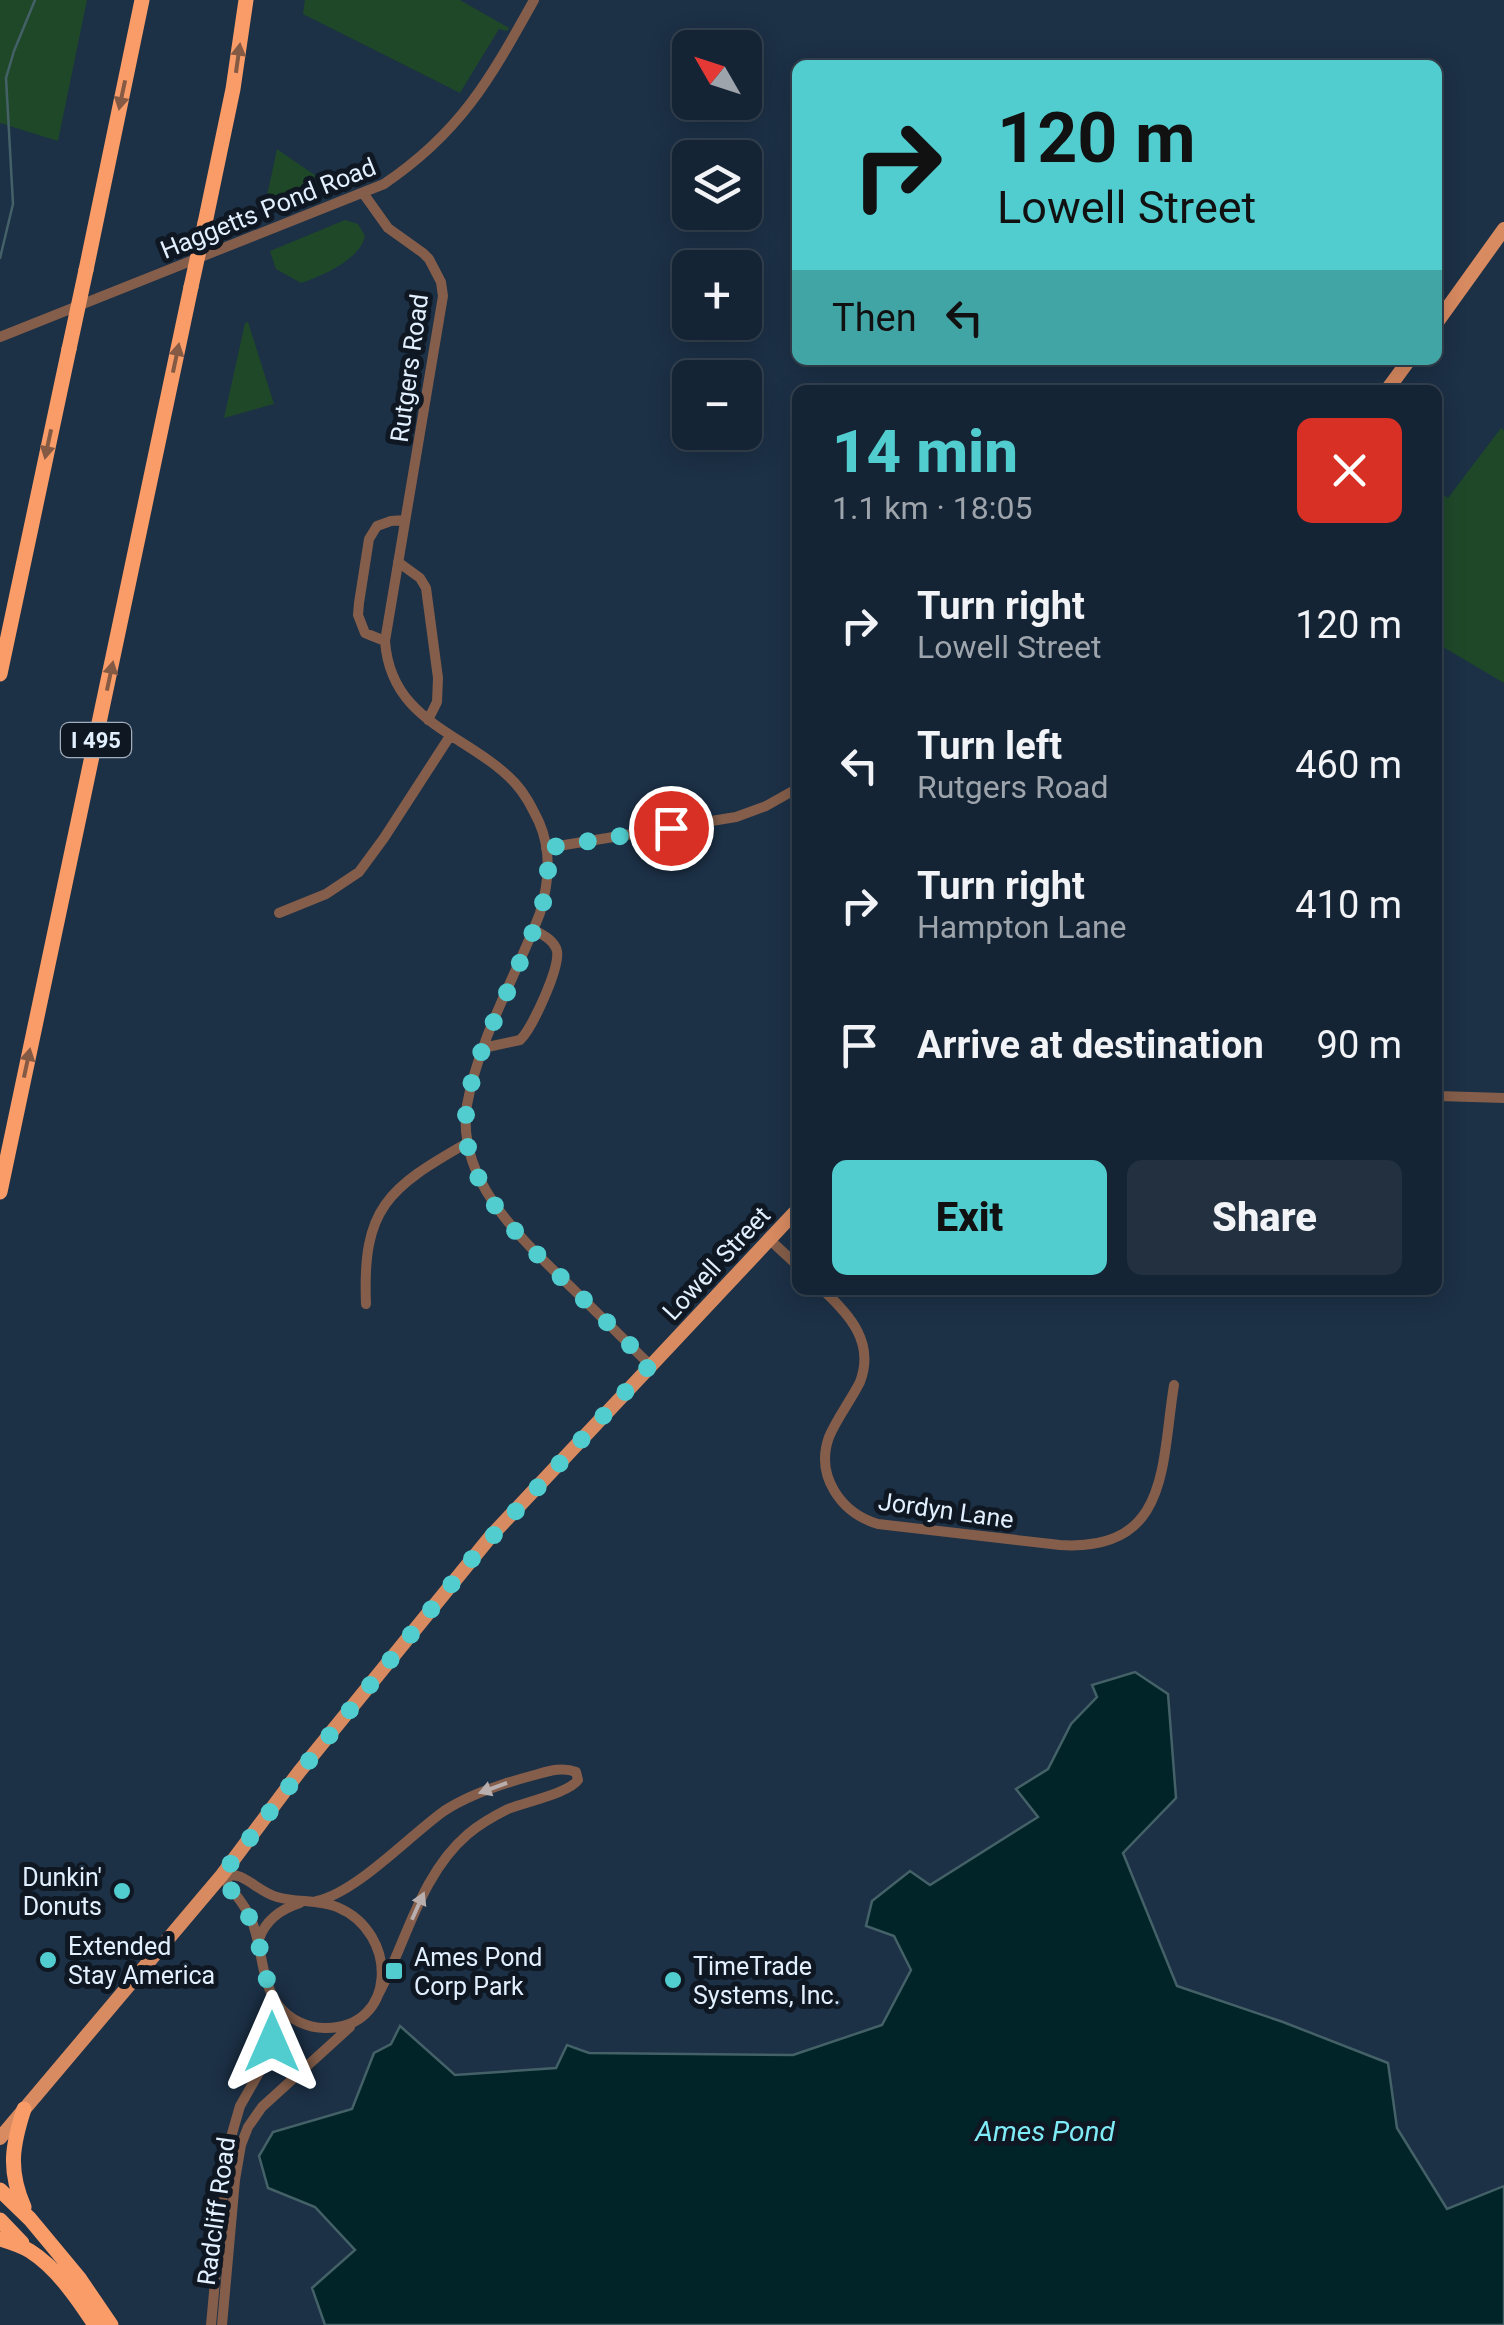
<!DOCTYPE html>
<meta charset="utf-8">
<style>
:root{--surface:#152434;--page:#223040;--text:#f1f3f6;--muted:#9da4ac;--line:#34414f;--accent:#52cdcf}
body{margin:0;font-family:Roboto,sans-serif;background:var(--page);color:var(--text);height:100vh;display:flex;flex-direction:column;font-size:38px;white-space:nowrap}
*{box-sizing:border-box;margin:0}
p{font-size:32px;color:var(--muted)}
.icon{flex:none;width:55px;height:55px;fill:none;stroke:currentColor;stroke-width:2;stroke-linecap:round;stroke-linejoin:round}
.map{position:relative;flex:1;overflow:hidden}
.side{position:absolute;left:792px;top:385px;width:650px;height:910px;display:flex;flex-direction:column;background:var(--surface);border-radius:15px;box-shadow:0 5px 25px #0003,0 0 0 2px var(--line)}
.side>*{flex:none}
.banner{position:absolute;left:792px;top:60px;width:650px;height:305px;border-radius:15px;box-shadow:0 5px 25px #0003,0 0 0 2px var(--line);background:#52cdcf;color:#111;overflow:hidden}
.needle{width:65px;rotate:309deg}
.controls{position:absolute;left:672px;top:30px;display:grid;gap:20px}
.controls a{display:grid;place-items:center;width:90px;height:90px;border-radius:15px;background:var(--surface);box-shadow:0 5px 25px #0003,0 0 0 2px var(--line);font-size:50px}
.pin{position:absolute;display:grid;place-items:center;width:85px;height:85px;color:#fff;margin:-42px;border:5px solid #fff;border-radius:50%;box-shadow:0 2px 10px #0007}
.me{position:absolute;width:110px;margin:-55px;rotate:0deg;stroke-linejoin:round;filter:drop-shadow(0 0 8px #0008)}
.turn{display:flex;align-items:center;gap:35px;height:210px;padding:0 40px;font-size:45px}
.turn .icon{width:130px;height:130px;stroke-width:2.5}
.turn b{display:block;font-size:70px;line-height:85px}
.then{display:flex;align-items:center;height:95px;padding:0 40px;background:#0003;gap:20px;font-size:38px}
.round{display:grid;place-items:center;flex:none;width:105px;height:105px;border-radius:15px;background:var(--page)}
.headline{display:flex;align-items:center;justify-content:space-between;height:170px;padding:0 40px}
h1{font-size:60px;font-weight:800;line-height:75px;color:var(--accent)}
.primary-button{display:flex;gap:20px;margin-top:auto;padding:20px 40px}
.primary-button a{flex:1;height:115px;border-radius:15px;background:var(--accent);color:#111;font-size:40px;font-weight:800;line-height:115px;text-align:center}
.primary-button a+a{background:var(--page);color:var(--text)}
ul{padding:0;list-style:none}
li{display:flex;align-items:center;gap:30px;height:140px;padding:0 40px}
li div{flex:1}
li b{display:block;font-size:38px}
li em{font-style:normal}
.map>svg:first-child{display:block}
.green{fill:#1f4829}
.water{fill:#002428;stroke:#446168;stroke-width:2.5}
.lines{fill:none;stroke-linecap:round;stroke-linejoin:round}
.stream{stroke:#446168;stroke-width:2.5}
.minor{stroke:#845e4a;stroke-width:10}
.major{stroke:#d88a60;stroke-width:14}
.highway{stroke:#f99c68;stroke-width:15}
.highway-bridge{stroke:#f99c68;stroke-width:15}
.oneway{fill:#845a45}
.oneway2{fill:#b8aead}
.route{stroke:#52cdcf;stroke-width:18;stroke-dasharray:0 32.4}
.poi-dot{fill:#52cdcf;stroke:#0f1822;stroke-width:4}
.labels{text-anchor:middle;stroke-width:10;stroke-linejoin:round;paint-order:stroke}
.shield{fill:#0f1822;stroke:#a3aebc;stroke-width:2.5}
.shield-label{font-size:22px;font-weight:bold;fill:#e2effe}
.street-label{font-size:25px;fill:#e2effe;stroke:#0f1822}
.poi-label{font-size:25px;fill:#e2effe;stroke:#0f1822;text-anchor:start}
.water-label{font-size:28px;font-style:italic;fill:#7febf6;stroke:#0f1822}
</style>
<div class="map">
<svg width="1504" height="2325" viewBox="0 0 1504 2325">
<rect width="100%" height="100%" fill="#1c3046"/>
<!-- green -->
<path class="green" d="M0,0H87L58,141L0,123Z
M305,0H460L509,28L507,31L499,29L460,93L303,14Z
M277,149L329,185L264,210Z
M345,220L358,224L365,236C360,260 322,276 301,283L276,269L270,251Z
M248,322L274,404L224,418L245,323Z
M1501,428L1504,430V683L1438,644V491L1448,498Z"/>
<!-- water -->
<path class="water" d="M1135,1672L1168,1694L1176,1798L1123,1853L1177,1986L1283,2022L1388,2063L1397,2128L1447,2209L1504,2186V2325H325L312,2288L355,2250L315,2207L268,2188L259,2156L273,2132L352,2109L374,2053L391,2044L400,2026L455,2075L556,2068L567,2045L589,2053L793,2055L882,2025L911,1970L894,1936L866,1926L872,1901L910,1871L930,1885L1038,1817L1016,1789L1048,1769L1071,1724L1097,1697L1092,1685Z"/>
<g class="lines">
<!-- stream -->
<path class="stream" d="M0,258L13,204L6,78L14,51L35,0"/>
<!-- minor -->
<path class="minor" d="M363,193L388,228L423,253L429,259L441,282L443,296L385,641C391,724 468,733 515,783C526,795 532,808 539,822C552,852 549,882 540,913C516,976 479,1038 467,1105C455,1182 525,1242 574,1290C599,1315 625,1340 650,1365
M0,337L384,184C461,132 490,79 534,0
M398,562L420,578L426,588L438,678L437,702L428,720
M385,641L365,633L358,615L359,603L369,539L377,526L391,521L405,520
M546,848L736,817L766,806L798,788
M279,913L326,894L359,872L384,838L450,736
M483,1048L520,1040C532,1029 560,968 557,951C554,940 543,935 534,930
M1438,1096L1504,1098
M769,1239L798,1266
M823,1290C850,1315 875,1343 860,1382C851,1400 837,1418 829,1437C815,1476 841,1513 878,1524L1060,1545C1170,1552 1161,1465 1174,1385
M366,1304C362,1208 388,1188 467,1143
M222,1875C227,1875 233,1875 238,1876C249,1879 262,1893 277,1897C297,1903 318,1899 337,1907C400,1933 397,2029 325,2028C308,2028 290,2020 279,2006C260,1982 263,1946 251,1919C244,1902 231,1891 222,1875Z
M317,1901C357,1892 409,1836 444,1811C470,1794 501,1784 531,1776C546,1772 561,1766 576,1772L578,1780C569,1793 525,1802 508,1809C494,1816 480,1824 468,1834C420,1875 407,1941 378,1995
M259,1939C266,1919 281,1909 300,1903
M211,2325L227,2151L240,2106L268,2057L272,2042L277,2003
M222,2325L235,2180L241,2145L248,2127L262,2107L350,2027"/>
<!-- major -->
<path class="major" d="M1438,321L1504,229
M1387,390L1409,360
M0,2138L222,1875L299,1772L491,1536L798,1209"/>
<!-- highway -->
<path class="highway" d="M205,223L233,89L246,0
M86,270L142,0
M0,674L69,349
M0,1192L191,287
M24,2109C12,2146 8,2170 24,2207
M0,2190L30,2219L79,2278L111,2325
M0,2220L22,2243
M0,2239C10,2242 22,2246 30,2251C57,2268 78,2299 95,2325"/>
<!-- highway-bridge -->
<path class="highway-bridge" d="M191,287L205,223
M69,349L86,270"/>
</g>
<!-- one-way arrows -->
<defs><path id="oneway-solid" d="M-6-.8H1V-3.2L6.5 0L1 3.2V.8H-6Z" transform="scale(2.5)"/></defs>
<g class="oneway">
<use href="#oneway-solid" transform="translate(238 58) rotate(-82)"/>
<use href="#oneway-solid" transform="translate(122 95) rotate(102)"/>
<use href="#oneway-solid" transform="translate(176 358) rotate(-78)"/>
<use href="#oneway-solid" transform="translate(48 444) rotate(102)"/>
<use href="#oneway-solid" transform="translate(110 676) rotate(-78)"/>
<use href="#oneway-solid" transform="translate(27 1063) rotate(-78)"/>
</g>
<g class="oneway2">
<use href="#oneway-solid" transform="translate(493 1788) rotate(160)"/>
<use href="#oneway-solid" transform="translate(418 1906) rotate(-66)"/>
</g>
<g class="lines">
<!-- route -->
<path class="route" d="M272,2042L276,2003L267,1980L258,1940L244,1904L229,1888L222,1875L300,1772L471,1560L650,1365C625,1340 600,1315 574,1290C527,1244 460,1188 466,1115C470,1065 497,1017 516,972C532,932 555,892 546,848L671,828"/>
</g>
<!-- markers -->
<g class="poi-dot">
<circle cx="122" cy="1891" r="10"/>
<circle cx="48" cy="1960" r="10"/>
<rect x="384" y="1961" width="20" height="20" rx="5"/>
<circle cx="673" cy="1980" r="10"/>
</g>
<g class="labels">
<!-- shield labels -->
<rect class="shield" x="61" y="723" width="70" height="34" rx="8"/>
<g class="shield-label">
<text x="96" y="748">I 495</text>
</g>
<!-- street labels -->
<g class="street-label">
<text transform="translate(268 208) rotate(-22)" y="9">Haggetts Pond Road</text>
<text transform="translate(409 368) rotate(-82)" y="9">Rutgers Road</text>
<text transform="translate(716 1263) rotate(-47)" y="9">Lowell Street</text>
<text transform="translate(946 1510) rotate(8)" y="9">Jordyn Lane</text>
<text transform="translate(216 2211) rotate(-82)" y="9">Radcliff Road</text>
</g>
<!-- poi labels -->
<g class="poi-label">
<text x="102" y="1886" text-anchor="end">Dunkin'<tspan x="102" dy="29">Donuts</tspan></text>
<text x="68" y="1955">Extended<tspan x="68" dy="29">Stay America</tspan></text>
<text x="414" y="1966">Ames Pond<tspan x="414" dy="29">Corp Park</tspan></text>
<text x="693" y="1975">TimeTrade<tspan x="693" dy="29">Systems, Inc.</tspan></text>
</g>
<!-- water labels -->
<g class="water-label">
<text x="1045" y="2141">Ames Pond</text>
</g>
</g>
</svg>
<div class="controls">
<a><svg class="needle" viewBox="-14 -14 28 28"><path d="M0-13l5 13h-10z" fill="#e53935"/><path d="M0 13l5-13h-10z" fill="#9da4ac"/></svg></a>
<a><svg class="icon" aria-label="layers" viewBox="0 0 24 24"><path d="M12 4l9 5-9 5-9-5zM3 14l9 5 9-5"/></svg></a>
<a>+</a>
<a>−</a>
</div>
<div class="pin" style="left:671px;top:828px;background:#d93025"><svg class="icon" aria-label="arrive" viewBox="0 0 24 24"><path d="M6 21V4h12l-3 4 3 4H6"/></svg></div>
<svg class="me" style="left:272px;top:2042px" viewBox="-20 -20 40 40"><path d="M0-17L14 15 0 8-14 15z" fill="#52cdcf" stroke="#fff" stroke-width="4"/></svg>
<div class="banner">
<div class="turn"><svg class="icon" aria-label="right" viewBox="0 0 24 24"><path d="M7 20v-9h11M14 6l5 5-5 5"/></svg><div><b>120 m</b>Lowell Street</div></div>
<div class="then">Then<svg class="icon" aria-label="left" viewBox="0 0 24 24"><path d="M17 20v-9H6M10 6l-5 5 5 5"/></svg></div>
</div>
<section class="side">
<div class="headline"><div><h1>14 min</h1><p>1.1 km · 18:05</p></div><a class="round" style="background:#d93025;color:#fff"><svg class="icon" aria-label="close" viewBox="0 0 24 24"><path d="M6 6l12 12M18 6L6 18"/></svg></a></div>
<ul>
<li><svg class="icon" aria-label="right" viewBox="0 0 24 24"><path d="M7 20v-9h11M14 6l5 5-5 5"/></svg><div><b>Turn right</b><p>Lowell Street</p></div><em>120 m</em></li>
<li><svg class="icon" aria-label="left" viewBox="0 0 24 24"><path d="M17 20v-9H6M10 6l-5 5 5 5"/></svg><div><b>Turn left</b><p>Rutgers Road</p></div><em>460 m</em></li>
<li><svg class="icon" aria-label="right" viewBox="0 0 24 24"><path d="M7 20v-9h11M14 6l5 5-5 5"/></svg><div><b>Turn right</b><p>Hampton Lane</p></div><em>410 m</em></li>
<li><svg class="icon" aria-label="arrive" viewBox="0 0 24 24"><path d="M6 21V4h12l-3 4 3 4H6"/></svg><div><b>Arrive at destination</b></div><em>90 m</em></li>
</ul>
<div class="primary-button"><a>Exit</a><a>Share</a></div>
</section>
</div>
